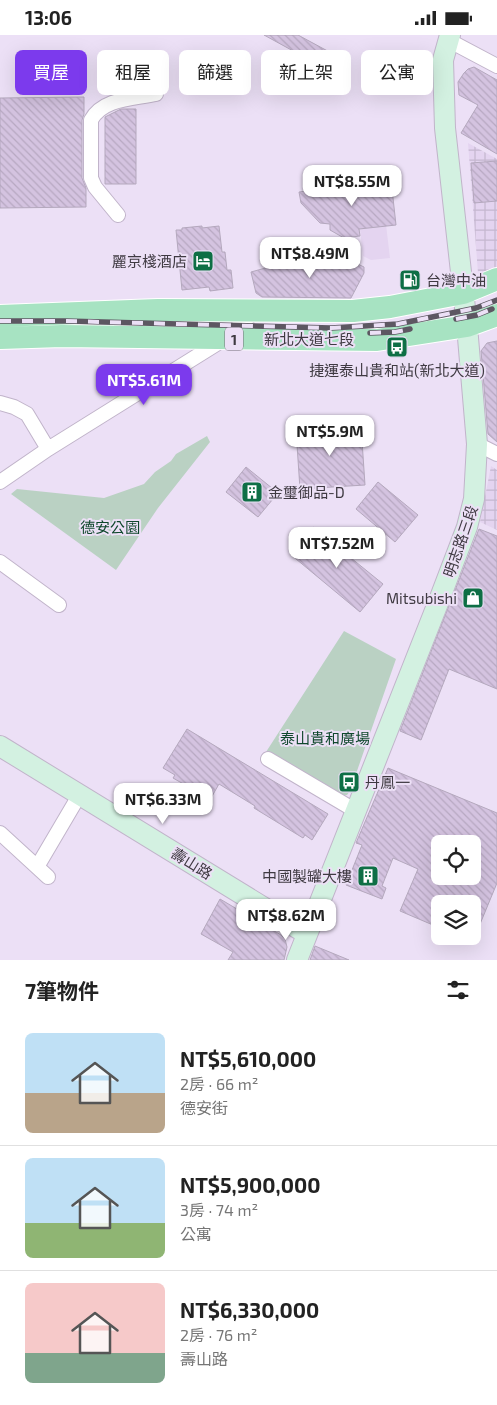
<!DOCTYPE html>
<html lang="zh-TW">
<head>
<meta charset="utf-8">
<style>
	:root { --surface:#fff; --page:#f6f6f6; --text:#222; --muted:#767676; --line:#e0e0e0; --accent:#7c3aed }
	body { margin:0; font-family:"Exo 2","Noto Sans TC",sans-serif; background:var(--page); color:var(--text); height:100vh; display:flex; flex-direction:column; font-size:19px; white-space:nowrap }
	* { box-sizing:border-box; margin:0 }
	p { font-size:16px; color:var(--muted) }
	.icon { flex:none; width:28px; height:28px; fill:none; stroke:currentColor; stroke-width:2; stroke-linecap:round; stroke-linejoin:round }
	.map { position:relative; height:925px; overflow:hidden }
	.details { display:flex; flex-direction:column; background:var(--surface); flex:1 }
	.details>* { flex:none }
	.guide { position:absolute; left:15px; top:15px; width:468px; height:45px; display:flex; gap:10px }
	.tools { position:absolute; left:431px; top:800px; display:grid; gap:10px }
	.tools a { display:grid; place-items:center; width:50px; height:50px; border-radius:8px; background:var(--surface); box-shadow:0 5px 20px #0002; font-size:25px }
	.price { position:absolute; translate:-50% -42px; padding:0 11px; border-radius:10px; background:#fff; color:#222; font-size:16px; line-height:32px; filter:drop-shadow(0 1px 2px #0008) }
	.price::after { content:''; position:absolute; left:50%; top:30px; width:15px; height:11px; margin-left:-8px; background:inherit; clip-path:polygon(0 0,100% 0,50% 100%) }
	.price.on { background:var(--accent); color:#fff }
	ul { padding:0; list-style:none }
	li { display:flex; align-items:center; gap:15px; height:125px; padding:0 25px }
	li+li { border-top:1px solid var(--line) }
	li span { display:grid; place-items:center; flex:none; width:140px; height:100px; border-radius:8px; color:#555 }
	li>.icon { margin-inline-start:auto }
	span .icon { width:60px; height:60px; fill:#fffc; stroke-width:1 }
	li b { font-size:21px }
	h2 { display:flex; justify-content:space-between; align-items:center; height:60px; padding:0 25px; font-size:21px }
	.pill { padding:0 18px; border-radius:8px; background:var(--surface); box-shadow:0 5px 20px #0002; font-size:18px; line-height:45px }
	.pill.on { background:var(--accent); color:#fff }
	.status { display:flex; justify-content:space-between; align-items:center; height:35px; padding:0 25px; background:var(--surface); direction:ltr }
	.status svg { height:14px; fill:currentColor }
	.map>svg:first-child { display:block }
	.built { fill:#e4d4f0 }
	.industrial { fill:url(#industrial-grid) }
	.green { fill:#bad1c3 }
	.building { fill:url(#building-back-hatch); stroke:#b4a8bd; fill-rule:evenodd }
	.lines { fill:none; stroke-linecap:round; stroke-linejoin:round }
	.street-casing { stroke:#c1b4ca; stroke-width:16 }
	.secondary-casing { stroke:#c1b4ca; stroke-width:22 }
	.primary-casing { stroke:#fff; stroke-width:24 }
	.street { stroke:#fff; stroke-width:14 }
	.secondary { stroke:#d3f1e1; stroke-width:20 }
	.primary { stroke:#a7e3c2; stroke-width:22 }
	.rail-casing { stroke:#5d5762; stroke-width:5.5 }
	.rail { stroke:#ece0f6; stroke-width:4; stroke-dasharray:11; stroke-linecap:butt }
	.labels { text-anchor:middle; dominant-baseline:central; stroke-width:4; stroke-linejoin:round; paint-order:stroke }
	.shield { fill:#ece0f6; stroke:#736c78; stroke-width:1 }
	.shield-label { font-size:14px; font-weight:bold; fill:#3f3a42 }
	.poi-label { font-size:15px; fill:#3f3a42; stroke:#ece0f6; text-anchor:end }
	.street-label { font-size:15px; fill:#3f3a42; stroke:#ece0f6 }
	.park-label { font-size:15px; fill:#10482d; stroke:#ece0f6 }
</style>
</head>
<body>
<div class="status"><b>13:06</b><svg viewBox="0 0 49 12"><path d="M0 12V9h3v3zM5 12V6h3v6zM10 12V3h3v9zM15 12V0h3v12zM26 1h20v11H26zM47 4h2v5h-2z"/></svg></div>
<div class="map">
<svg width="497" height="925" viewBox="0 0 497 925">
	<defs>
		<pattern id="industrial-grid" width="8" height="8" patternUnits="userSpaceOnUse" patternTransform="scale(1.25)"><rect width="8" height="8" fill="#e4d4f0"/><path d="M0 4h8M4 0v8" fill="none" stroke="#c5b7cf"/></pattern>
		<pattern id="building-back-hatch" width="6" height="6" patternUnits="userSpaceOnUse" patternTransform="scale(1.25)"><rect width="6" height="6" fill="#d4c3e0"/><path d="M-1 5l2 2M0 0l6 6M5-1l2 2" fill="none" stroke="#b7a8c1"/></pattern>
	</defs>
	<rect width="100%" height="100%" fill="#ece0f6"/>
	<path class="built" d="M381,147L390,223L371,225L363,221L355,150Z"/>
	<path class="industrial" d="M468,108L497,124V240L491,243L478,238Z
		M491,431L497,435V495L480,487Z"/>
	<path class="green" d="M207,401L210,407L158,473L116,535L11,459L17,454L104,463L144,449L155,437L171,426L176,419Z
		M344,596L396,624L350,756L347,760L340,761L266,717Z"/>
	<path class="building" d="M264,0H298L335,20L328,35Z
		M474,32L497,45V119L461,98L478,70L459,60L458,47L464,38L468,34Z
		M84,62V79L82,85V143L86,153V172L0,173V63Z
		M121,74H136V149H105V82Z
		M497,126V166L474,168L471,128Z
		M391,145L396,190L359,194L360,201L344,203L330,195V189L320,188L301,168L299,157Z
		M202,191V193L219,191L222,217H225L227,235H231L233,253L210,256L209,252L182,255L176,195H182V193Z
		M326,214L364,232V238L351,263L262,262L256,258L251,237L291,226L294,221L317,232Z
		M497,306V407L488,399L481,316L487,308Z
		M361,391L365,450L300,454L296,395Z
		M246,432L278,458L258,482L226,457Z
		M378,447L418,480L395,507L356,474Z
		M313,492L383,549L360,577L290,519Z
		M479,494L497,501V654L449,634L421,705L400,696Z
		M187,694L328,779L312,805L305,800L303,803L254,773L255,771L219,749L211,763L195,753L194,755L173,743L175,740L163,733Z
		M388,733L497,778V848L473,906L472,869H440V893L400,876L418,834L393,823L382,851L386,853L382,864L346,850L362,810L356,808ZM440,809H472V841H440Z
		M220,864L281,900L285,904L287,912L284,925H228L233,917L201,899Z
		M315,911L349,925H310Z"/>
	<g class="lines">
		<g class="street-casing">
			<path id="street" d="M448,5L497,31
				M118,180L95,152L91,143V85C103,63 133,64 156,59
				M0,368L14,372L27,379L48,414
				M477,409L497,419
				M0,447L48,414L226,303L256,275
				M0,527L59,570
				M268,724L356,776
				M0,798L48,842
				M37,832L80,759"/>
		</g>
		<g class="secondary-casing">
			<path id="secondary" d="M0,711L307,899
				M297,925L438,568L467,492L474,464L477,409L467,291L445,93L443,25L450,0"/>
		</g>
		<g class="primary-casing">
			<path id="primary" d="M0,281L158,275L353,276L390,272L463,258L497,244
				M0,303L62,301L377,305L467,291L497,280"/>
		</g>
		<use href="#street" class="street"/>
		<use href="#secondary" class="secondary"/>
		<use href="#primary" class="primary"/>
		<g class="rail-casing">
			<path id="rail" d="M456,284L477,280L492,274
				M0,286H65L331,293L398,289L476,273L497,265
				M370,298L395,297L410,294"/>
		</g>
		<use href="#rail" class="rail"/>
	</g>
	<defs>
		<g id="hotel-square" transform="scale(1.125)"><rect x="-9" y="-9" width="18" height="18" rx="4" fill="#0e6f45" stroke="#ece0f6"/><path d="M-6-4.5h1.5V1H6V5H4.5V3h-9V5H-6ZM-4 0a1.8 1.8 0 1 1 3.6 0ZM.5 0V-2.5h3Q6-2.5 6 0Z" fill="#fff"/></g>
		<g id="fuel-square" transform="scale(1.125)"><rect x="-9" y="-9" width="18" height="18" rx="4" fill="#0e6f45" stroke="#ece0f6"/><path d="M-5.5-6h7V0h2V4h1.3V-2.5L3-4.5l.8-.8L6-3V5H2.5V1h-1V6h-7ZM-4.2-4.7v3.2H.2V-4.7Z" fill="#fff"/></g>
		<g id="bus-square" transform="scale(1.125)"><rect x="-9" y="-9" width="18" height="18" rx="4" fill="#0e6f45" stroke="#ece0f6"/><path d="M-5-6H5V4H4V6H2V4H-2V6H-4V4H-5ZM-3.5-4V0h7V-4ZM-3.5 1.2v1.5H-2V1.2ZM2 1.2v1.5H3.5V1.2Z" fill="#fff"/></g>
		<g id="building-square" transform="scale(1.125)"><rect x="-9" y="-9" width="18" height="18" rx="4" fill="#0e6f45" stroke="#ece0f6"/><path d="M-4-6H4V6H1V3H-1V6H-4ZM-2.5-4.3h1.7v1.8h-1.7ZM.8-4.3h1.7v1.8H.8ZM-2.5-1h1.7V.8h-1.7ZM.8-1h1.7V.8H.8Z" fill="#fff"/></g>
		<g id="shop-square" transform="scale(1.125)"><rect x="-9" y="-9" width="18" height="18" rx="4" fill="#0e6f45" stroke="#ece0f6"/><path d="M-5-2.5h2.3a2.7 3.5 0 0 1 5.4 0H5L5.5 6h-11ZM-1.5-2.5h3a1.5 2.3 0 0 0-3 0Z" fill="#fff"/></g>
	</defs>
	<g fill-rule="evenodd">
		<use href="#hotel-square" x="203" y="226"/>
		<use href="#fuel-square" x="410" y="245"/>
		<use href="#bus-square" x="397" y="312"/>
		<use href="#building-square" x="252" y="457"/>
		<use href="#shop-square" x="473" y="563"/>
		<use href="#bus-square" x="349" y="747"/>
		<use href="#building-square" x="368" y="841"/>
	</g>
	<g class="labels">
		<rect class="shield" x="225" y="292.5" width="18" height="23" rx="4"/>
		<g class="shield-label">
			<text x="234" y="304">1</text>
		</g>
		<g class="poi-label">
			<text x="187" y="226">麗京棧酒店</text>
			<text x="426" y="245" text-anchor="start">台灣中油</text>
			<text x="397" y="335" text-anchor="middle">捷運泰山貴和站(新北大道)</text>
			<text x="268" y="457" text-anchor="start">金璽御品-D</text>
			<text x="457" y="563">Mitsubishi</text>
			<text x="365" y="747" text-anchor="start">丹鳳一</text>
			<text x="352" y="841">中國製罐大樓</text>
		</g>
		<g class="street-label">
			<text x="309" y="304">新北大道七段</text>
			<text transform="translate(460 506) rotate(-71)">明志路三段</text>
			<text transform="translate(192 828) rotate(32)">壽山路</text>
		</g>
		<g class="park-label">
			<text x="110" y="492">德安公園</text>
			<text x="325" y="703">泰山貴和廣場</text>
		</g>
	</g>
</svg>
<div class="tools">
<a><svg class="icon" aria-label="locate" viewBox="0 0 24 24"><circle cx="12" cy="12" r="6"/><path d="M12 2v4M12 18v4M2 12h4M18 12h4"/></svg></a>
<a><svg class="icon" aria-label="layers" viewBox="0 0 24 24"><path d="M12 4l9 5-9 5-9-5zM3 14l9 5 9-5"/></svg></a>
</div>
<b class="price" style="left:352px;top:172px">NT$8.55M</b>
<b class="price" style="left:310px;top:244px">NT$8.49M</b>
<b class="price on" style="left:144px;top:371px">NT$5.61M</b>
<b class="price" style="left:330px;top:422px">NT$5.9M</b>
<b class="price" style="left:337px;top:534px">NT$7.52M</b>
<b class="price" style="left:163px;top:790px">NT$6.33M</b>
<b class="price" style="left:286px;top:906px">NT$8.62M</b>
<div class="guide">
<a class="pill on">買屋</a>
<a class="pill">租屋</a>
<a class="pill">篩選</a>
<a class="pill">新上架</a>
<a class="pill">公寓</a>
</div>
</div>
<section class="details">
<h2>7筆物件<svg class="icon" aria-label="filters" viewBox="0 0 24 24"><path d="M4 7h16M4 17h16"/><circle cx="9" cy="7" r="2"/><circle cx="15" cy="17" r="2"/></svg></h2>
<ul>
<li><span style="background:linear-gradient(#bfe0f5 60%,#b9a48a 0)"><svg class="icon" aria-label="home" viewBox="0 0 24 24"><path d="M3 11l9-7 9 7M6 9v11h12V9"/></svg></span><div><b>NT$5,610,000</b><p>2房 · 66 m²</p><p>德安街</p></div></li>
<li><span style="background:linear-gradient(#bfe0f5 65%,#8fb573 0)"><svg class="icon" aria-label="home" viewBox="0 0 24 24"><path d="M3 11l9-7 9 7M6 9v11h12V9"/></svg></span><div><b>NT$5,900,000</b><p>3房 · 74 m²</p><p>公寓</p></div></li>
<li><span style="background:linear-gradient(#f6c9c9 70%,#7fa58c 0)"><svg class="icon" aria-label="home" viewBox="0 0 24 24"><path d="M3 11l9-7 9 7M6 9v11h12V9"/></svg></span><div><b>NT$6,330,000</b><p>2房 · 76 m²</p><p>壽山路</p></div></li>
</ul>
</section>
</body>
</html>
